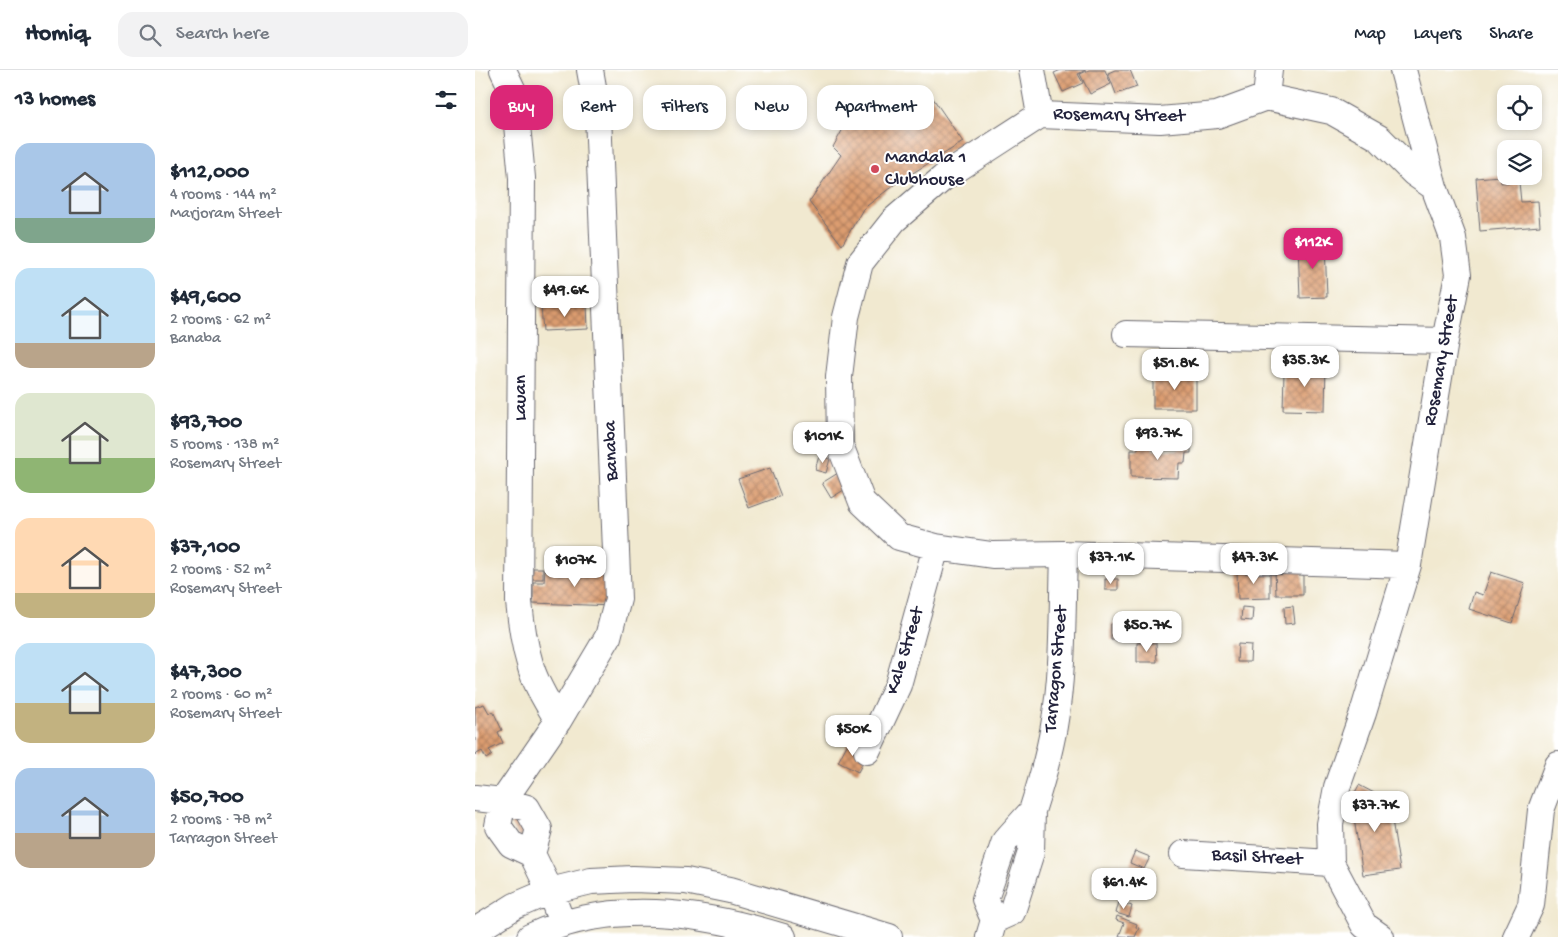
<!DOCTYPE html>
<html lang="en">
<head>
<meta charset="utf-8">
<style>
	:root { --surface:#fff; --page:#f2f2f3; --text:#1f2937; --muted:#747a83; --line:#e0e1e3; --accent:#db2777 }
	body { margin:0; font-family:"Gochi Hand",sans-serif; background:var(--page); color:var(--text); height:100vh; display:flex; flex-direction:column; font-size:19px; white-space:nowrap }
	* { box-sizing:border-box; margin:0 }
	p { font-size:16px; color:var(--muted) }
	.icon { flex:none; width:28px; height:28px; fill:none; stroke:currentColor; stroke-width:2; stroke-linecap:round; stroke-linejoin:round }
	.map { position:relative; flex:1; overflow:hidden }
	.side { display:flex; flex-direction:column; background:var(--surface); width:475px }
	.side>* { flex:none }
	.top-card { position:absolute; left:15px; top:15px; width:475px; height:45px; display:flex; gap:10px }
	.buttons { position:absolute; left:1022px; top:15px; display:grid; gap:10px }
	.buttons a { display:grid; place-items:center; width:45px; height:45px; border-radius:10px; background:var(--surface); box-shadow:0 2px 8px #0003; font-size:25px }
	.price { position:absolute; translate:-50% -42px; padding:0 11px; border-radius:10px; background:#fff; color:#222; font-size:16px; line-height:32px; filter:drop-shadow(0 1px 2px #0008) }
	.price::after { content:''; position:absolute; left:50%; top:30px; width:15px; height:11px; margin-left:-8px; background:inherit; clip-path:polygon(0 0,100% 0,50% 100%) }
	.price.selected { background:var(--accent); color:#fff }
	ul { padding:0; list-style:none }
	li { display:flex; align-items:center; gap:15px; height:125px; padding:0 15px }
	li span { display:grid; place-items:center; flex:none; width:140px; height:100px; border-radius:15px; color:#555 }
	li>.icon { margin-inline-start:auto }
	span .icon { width:60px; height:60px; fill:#fffc; stroke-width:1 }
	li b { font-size:21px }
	h2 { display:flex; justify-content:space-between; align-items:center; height:60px; padding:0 15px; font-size:21px }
	.tag { padding:0 18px; border-radius:15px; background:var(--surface); box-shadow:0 2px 8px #0003; font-size:18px; line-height:45px }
	.tag.selected { background:var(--accent); color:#fff }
	header { display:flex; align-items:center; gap:30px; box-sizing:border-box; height:70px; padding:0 25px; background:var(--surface); border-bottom:1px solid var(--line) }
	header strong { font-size:24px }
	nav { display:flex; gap:28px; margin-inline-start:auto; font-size:18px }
	.search { width:350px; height:45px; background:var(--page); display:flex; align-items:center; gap:12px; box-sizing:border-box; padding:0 18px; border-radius:15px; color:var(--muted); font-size:19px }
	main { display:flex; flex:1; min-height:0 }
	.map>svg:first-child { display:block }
	.building { fill:url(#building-cross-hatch) }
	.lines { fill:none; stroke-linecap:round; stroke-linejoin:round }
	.minor-casing { stroke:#6a686f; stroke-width:28 }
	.minor { stroke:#fff; stroke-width:26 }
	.poi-dot { fill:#d1495b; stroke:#fff; stroke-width:2 }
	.labels { text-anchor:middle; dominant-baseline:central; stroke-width:4; stroke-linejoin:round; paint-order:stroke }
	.street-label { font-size:19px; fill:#22223b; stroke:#fff }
	.poi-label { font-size:19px; fill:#22223b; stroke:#fff; text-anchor:start }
</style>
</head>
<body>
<header>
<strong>Homiq</strong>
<div class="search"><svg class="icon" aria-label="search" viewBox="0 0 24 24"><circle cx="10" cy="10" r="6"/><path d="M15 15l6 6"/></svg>Search here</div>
<nav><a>Map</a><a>Layers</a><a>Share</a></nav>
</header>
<main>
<section class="side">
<h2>13 homes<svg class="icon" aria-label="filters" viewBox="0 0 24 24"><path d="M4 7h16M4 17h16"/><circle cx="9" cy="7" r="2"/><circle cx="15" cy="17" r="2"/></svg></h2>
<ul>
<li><span style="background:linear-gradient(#a9c7e8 75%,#7fa58c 0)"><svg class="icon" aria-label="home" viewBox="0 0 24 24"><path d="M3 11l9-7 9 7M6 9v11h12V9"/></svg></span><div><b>$112,000</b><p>4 rooms · 144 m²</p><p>Marjoram Street</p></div></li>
<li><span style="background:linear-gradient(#bfe0f5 75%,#b9a48a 0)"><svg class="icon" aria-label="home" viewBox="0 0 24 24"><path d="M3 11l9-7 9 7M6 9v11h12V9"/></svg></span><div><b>$49,600</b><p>2 rooms · 62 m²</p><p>Banaba</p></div></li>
<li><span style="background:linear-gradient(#dfe7d0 65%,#8fb573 0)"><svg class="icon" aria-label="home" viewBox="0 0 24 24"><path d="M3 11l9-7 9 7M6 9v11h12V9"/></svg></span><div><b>$93,700</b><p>5 rooms · 138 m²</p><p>Rosemary Street</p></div></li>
<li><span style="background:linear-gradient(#ffd9b3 75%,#c2b280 0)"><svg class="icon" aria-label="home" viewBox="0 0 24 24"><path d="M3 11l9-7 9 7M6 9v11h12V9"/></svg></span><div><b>$37,100</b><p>2 rooms · 52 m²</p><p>Rosemary Street</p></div></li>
<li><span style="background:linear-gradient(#bfe0f5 60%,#c2b280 0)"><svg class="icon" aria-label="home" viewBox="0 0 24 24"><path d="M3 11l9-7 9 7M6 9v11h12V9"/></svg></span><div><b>$47,300</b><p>2 rooms · 60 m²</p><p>Rosemary Street</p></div></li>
<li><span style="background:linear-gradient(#a9c7e8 65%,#b9a48a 0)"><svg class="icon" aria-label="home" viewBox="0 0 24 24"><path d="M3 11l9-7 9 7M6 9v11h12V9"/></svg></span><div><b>$50,700</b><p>2 rooms · 78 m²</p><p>Tarragon Street</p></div></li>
</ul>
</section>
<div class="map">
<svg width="1083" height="867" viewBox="0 0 1083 867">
	<defs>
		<pattern id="building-cross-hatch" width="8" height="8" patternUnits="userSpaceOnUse" patternTransform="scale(1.25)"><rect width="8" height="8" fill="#db9c70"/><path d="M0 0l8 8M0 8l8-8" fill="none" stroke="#b17f5d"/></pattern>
	</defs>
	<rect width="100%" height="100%" fill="#fff"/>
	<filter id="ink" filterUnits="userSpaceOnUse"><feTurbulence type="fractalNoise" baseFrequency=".02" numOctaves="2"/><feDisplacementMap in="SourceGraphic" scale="10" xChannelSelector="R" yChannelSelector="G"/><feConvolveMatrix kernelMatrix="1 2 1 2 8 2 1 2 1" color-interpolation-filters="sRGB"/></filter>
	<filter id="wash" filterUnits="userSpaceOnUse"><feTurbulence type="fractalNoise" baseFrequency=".0096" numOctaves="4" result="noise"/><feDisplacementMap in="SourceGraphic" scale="20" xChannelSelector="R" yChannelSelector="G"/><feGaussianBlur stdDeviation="1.12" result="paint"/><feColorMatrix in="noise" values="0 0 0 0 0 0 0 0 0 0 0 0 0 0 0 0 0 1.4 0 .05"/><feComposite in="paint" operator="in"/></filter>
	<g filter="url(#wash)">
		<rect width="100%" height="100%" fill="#f1e9d0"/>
		<g id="blocks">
			<path class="building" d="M586,0H611L603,4L608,13L588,22L579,3Z
				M614,0H630L636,14L615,24L605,4Z
				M640,0H655L662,17L641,24L633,3Z
				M453,21L488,72L420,114L388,139L367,175L334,132L366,85L358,77L374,48Z
				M1025,106L1026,113L1044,112L1046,132L1063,131L1065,156L1005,161L1001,108Z
				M850,173L852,227L825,228L823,174Z
				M112,234L113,259L68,261L66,237Z
				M820,294H851L850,341L808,340L809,302L819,303Z
				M678,302H721V339H678Z
				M709,372H716V383H711L710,393H704L703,408L656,407V380H663V373H678V380H703V378H709Z
				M344,386L355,389L351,403L340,400Z
				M295,398L306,426L274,438L263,409Z
				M363,403L372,418L356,428L347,413Z
				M58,498H68V509H57Z
				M70,499L139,502L138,536L58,533V512H69Z
				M828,499V525H801L800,500Z
				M795,501V528L763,529L762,502Z
				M1016,502L1050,513L1037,553L994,539L999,522L1008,525Z
				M630,509H643V520H630Z
				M818,536L820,553L810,554L809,537Z
				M767,537L778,538L777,551L766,550Z
				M636,554H666V571L636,570Z
				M669,556H678V569H669Z
				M662,573H681L682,592H662Z
				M763,574L776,575L775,592H762Z
				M9,634L14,643L18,641L27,660L23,662L28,673L14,680L17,685L11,689L7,681L0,685V637Z
				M373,673L393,683L383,702L363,692Z
				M884,715L914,731L925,800L888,805L876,730Z
				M46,745L56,761L44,768L34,752Z
				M660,781L675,787L669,799L655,793Z
				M644,832L657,836L654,847L641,843Z
				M642,846L662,854L661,857L664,858L660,867L644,866L649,853L641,850Z"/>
		</g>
	</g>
	<g filter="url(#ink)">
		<use href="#blocks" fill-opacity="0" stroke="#6a686f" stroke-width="1"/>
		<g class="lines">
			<g class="minor-casing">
				<path id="minor" d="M28,0L39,23L47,108L44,532C46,553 49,574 55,594C60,614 73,633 83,651
					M557,0L565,45
					M928,0L959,117
					M791,27L794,0
					M651,264L970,271
					M392,681L423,615L461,477
					M0,728L28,731L52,738L64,759L57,784
					M557,741C566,713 574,685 579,656C589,600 587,541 589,484
					M708,784L856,793
					M87,853L75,821L57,784L36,774L23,756L28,731L83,651L133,567L143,529L123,45L115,0
					M0,861L40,836L75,821L116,811L158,809L211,811L255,820L414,867
					M55,867C134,828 227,842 308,867
					M514,867L519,850L510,829L530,771L557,741L556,782L537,842L519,850
					M906,867L889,855L856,793L855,754L862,717L888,643L933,495L970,271L983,205L978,168L959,117L939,103L904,68L856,41L791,27L742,45L685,50L565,45L468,108L419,150L385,193L371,247L364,307L365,375L387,432L424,467L461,477L517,485L589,484L933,495
					M1041,867L1056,835L1066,740L1083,695"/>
			</g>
			<use href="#minor" class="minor"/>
		</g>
	</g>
	<circle class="poi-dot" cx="400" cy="99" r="5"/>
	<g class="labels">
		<g class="street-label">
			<text transform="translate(644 46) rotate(1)">Rosemary Street</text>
			<text transform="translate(967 291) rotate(-80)">Rosemary Street</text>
			<text transform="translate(46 328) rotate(-90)">Lauan</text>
			<text transform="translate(137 381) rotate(-92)">Banaba</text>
			<text transform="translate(431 581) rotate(-73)">Kale Street</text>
			<text transform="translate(582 599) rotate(-85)">Tarragon Street</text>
			<text transform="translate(782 788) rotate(3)">Basil Street</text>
		</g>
		<g class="poi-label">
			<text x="410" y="88">Mandala 1<tspan x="410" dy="22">Clubhouse</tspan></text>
		</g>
	</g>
</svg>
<div class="buttons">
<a><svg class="icon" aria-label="locate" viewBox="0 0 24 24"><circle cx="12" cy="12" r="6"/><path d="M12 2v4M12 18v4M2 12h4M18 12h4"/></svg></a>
<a><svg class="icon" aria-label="layers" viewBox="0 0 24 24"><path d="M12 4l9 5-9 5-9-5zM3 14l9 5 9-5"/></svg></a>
</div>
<b class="price selected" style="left:838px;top:200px">$112K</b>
<b class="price" style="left:90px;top:248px">$49.6K</b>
<b class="price" style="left:830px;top:318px">$35.3K</b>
<b class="price" style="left:700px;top:321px">$51.8K</b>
<b class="price" style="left:683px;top:391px">$93.7K</b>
<b class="price" style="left:348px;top:394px">$101K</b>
<b class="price" style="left:636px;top:515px">$37.1K</b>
<b class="price" style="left:779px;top:515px">$47.3K</b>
<b class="price" style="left:100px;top:518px">$107K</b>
<b class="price" style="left:672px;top:583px">$50.7K</b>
<b class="price" style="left:378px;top:687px">$50K</b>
<b class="price" style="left:900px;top:763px">$37.7K</b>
<b class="price" style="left:649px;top:840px">$61.4K</b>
<div class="top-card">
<a class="tag selected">Buy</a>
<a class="tag">Rent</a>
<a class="tag">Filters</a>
<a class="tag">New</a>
<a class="tag">Apartment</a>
</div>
</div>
</main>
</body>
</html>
